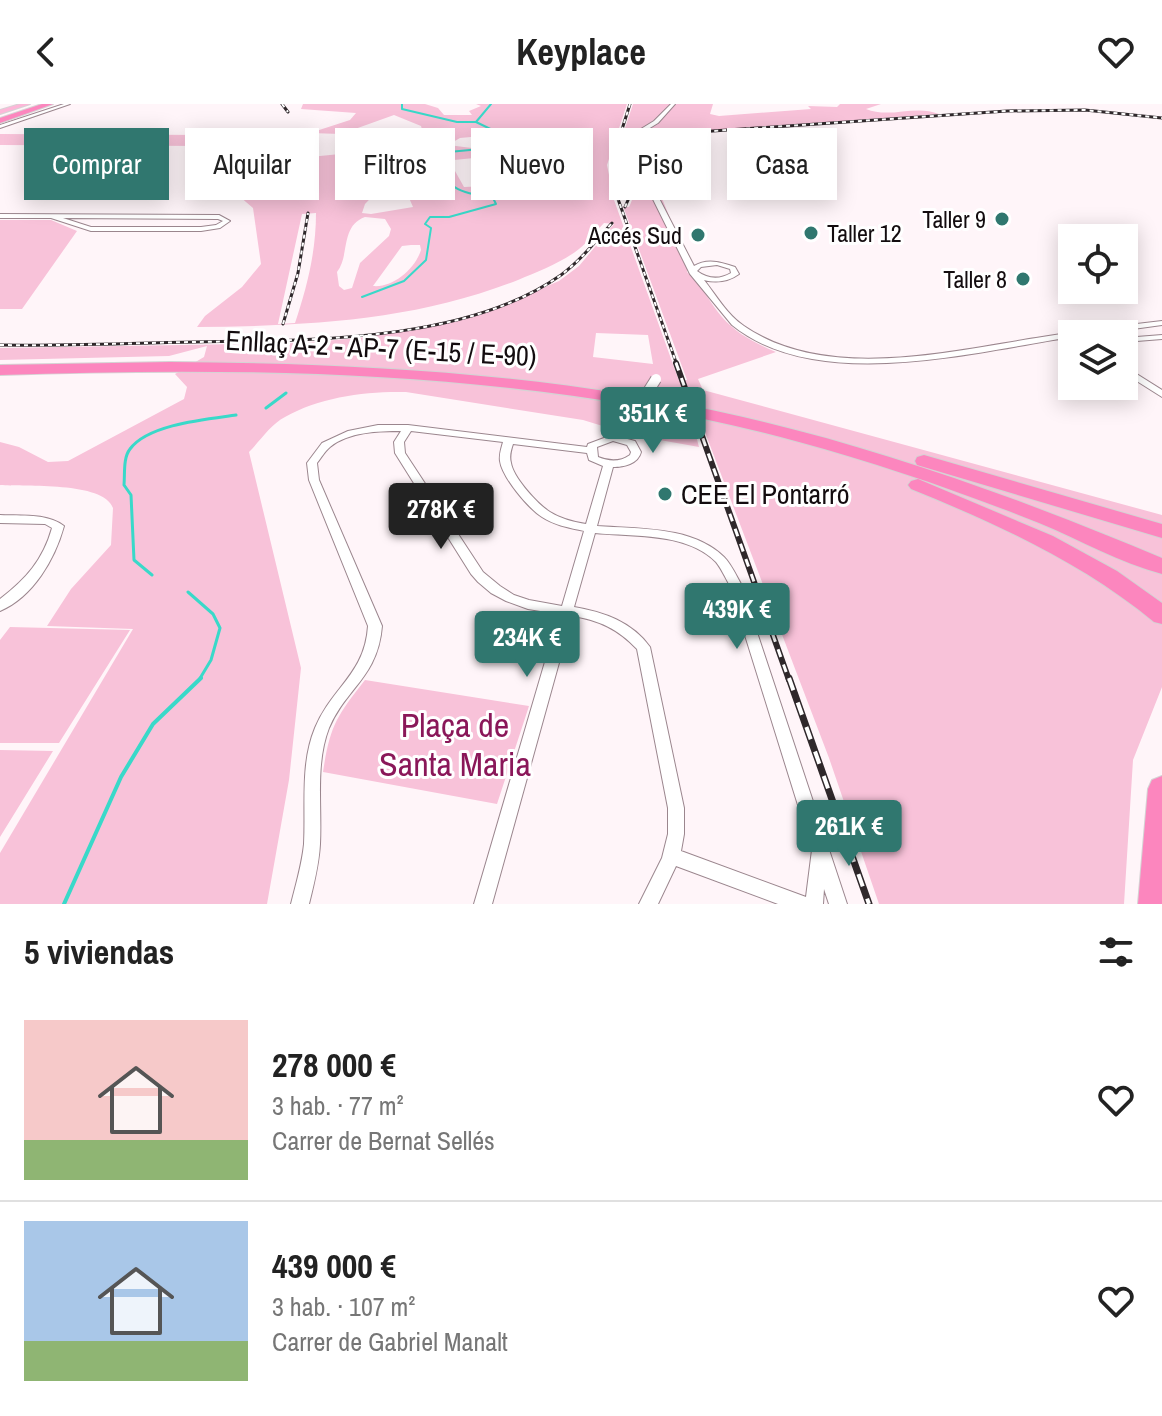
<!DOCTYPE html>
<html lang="es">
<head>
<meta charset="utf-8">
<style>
	:root { --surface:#fff; --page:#f2f2f2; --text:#222; --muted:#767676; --line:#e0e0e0; --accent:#30776f }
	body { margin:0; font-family:"Archivo Narrow",sans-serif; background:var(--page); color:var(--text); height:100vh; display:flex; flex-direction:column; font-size:30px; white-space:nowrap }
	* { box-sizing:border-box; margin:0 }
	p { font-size:26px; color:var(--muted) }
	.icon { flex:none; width:44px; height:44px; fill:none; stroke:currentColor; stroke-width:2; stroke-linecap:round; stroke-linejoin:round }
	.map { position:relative; height:800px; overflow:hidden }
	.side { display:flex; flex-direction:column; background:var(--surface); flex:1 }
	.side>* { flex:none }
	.top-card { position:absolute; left:24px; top:24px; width:1114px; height:72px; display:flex; gap:16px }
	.buttons { position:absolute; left:1058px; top:120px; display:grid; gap:16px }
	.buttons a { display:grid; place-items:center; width:80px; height:80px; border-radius:0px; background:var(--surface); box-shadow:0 4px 20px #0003; font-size:40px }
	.price { position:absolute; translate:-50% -68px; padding:0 18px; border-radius:8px; background:var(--accent); color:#fff; font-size:26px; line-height:52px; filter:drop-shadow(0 2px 4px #0008) }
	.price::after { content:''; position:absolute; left:50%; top:48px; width:24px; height:18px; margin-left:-12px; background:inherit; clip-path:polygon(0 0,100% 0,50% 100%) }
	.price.current { background:#222; color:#fff }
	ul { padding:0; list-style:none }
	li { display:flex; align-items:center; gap:24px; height:200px; padding:0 24px }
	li+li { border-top:2px solid var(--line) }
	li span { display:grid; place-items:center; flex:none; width:224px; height:160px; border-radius:0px; color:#555 }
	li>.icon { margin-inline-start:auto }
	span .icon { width:96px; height:96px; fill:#fffc; stroke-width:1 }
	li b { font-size:34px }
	h2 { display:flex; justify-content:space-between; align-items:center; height:96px; padding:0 24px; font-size:34px }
	.pill { padding:0 28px; border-radius:0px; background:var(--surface); box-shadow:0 4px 20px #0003; font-size:28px; line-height:72px }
	.pill.current { background:var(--accent); color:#fff }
	header { display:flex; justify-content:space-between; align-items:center; height:104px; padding:0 24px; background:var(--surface); font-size:36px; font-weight:700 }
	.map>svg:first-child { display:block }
	.green { fill:#f8c2d9; fill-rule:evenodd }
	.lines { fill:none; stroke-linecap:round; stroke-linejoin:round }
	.stream-far2 { stroke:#39d9c9; stroke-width:2 }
	.stream-far1 { stroke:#39d9c9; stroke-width:3 }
	.stream { stroke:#39d9c9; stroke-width:4 }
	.street-casing { stroke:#9b868e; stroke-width:2 }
	.primary-casing { stroke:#d5d3d4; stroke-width:2 }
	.highway-casing { stroke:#d5d3d4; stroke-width:2 }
	.street { fill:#fff; fill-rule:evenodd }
	.primary { fill:#fdb6d8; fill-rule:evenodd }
	.highway { fill:#fc86be; fill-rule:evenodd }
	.rail-far2-casing { stroke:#2f282b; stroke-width:3 }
	.rail-far1-casing { stroke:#2f282b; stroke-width:6 }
	.rail-casing { stroke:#2f282b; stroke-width:7 }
	.rail-far2 { stroke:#fff; stroke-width:2; stroke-dasharray:4; stroke-linecap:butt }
	.rail-far1 { stroke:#fff; stroke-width:3; stroke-dasharray:8; stroke-linecap:butt }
	.rail { stroke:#fff; stroke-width:4; stroke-dasharray:13; stroke-linecap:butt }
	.street-bridge-far1-casing { stroke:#9b868e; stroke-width:6; stroke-linecap:butt }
	.street-bridge-casing { stroke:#9b868e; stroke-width:12; stroke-linecap:butt }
	.street-bridge-far1 { stroke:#fff; stroke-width:5 }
	.street-bridge { stroke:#fff; stroke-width:10 }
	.poi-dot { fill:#30776f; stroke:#fff; stroke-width:3 }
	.labels { text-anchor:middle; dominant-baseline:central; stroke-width:6; stroke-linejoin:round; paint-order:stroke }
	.far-poi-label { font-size:24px; fill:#130c0f; stroke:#fff; text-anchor:end }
	.street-label { font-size:28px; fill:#130c0f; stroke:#fff }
	.poi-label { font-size:28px; fill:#130c0f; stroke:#fff; text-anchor:start }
	.near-park-label { font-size:34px; fill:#8a1759; stroke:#fff }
</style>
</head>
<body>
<header><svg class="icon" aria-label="back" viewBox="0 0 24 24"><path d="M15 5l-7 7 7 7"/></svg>Keyplace<svg class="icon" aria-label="heart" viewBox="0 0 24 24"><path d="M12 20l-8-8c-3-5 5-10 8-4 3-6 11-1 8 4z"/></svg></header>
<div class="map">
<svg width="1162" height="800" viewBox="0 0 1162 800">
	<rect width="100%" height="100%" fill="#fff5f9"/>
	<path class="green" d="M303,0H425L438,4L444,11H472L469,7L481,2L476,0H627L607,61L614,96L679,277L687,276L623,102L629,103C643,76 623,68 632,51C642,41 658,34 672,35L668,37L666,54H659L649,62L676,129L690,153L687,168C702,181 709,198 722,213C737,230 755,239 776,248L698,275L703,286L1162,411V583L1133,656L1124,800H879L829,654L703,323L694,324L699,343L632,331L583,316L406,288C366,287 320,293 285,313C271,320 260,337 249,348L301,564L289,676L267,800H0V749L133,525L47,522L71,485L111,441L113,404C103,377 25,383 0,381V338L19,343L48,358L68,357L184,295L187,283L175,270L204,253L207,242L169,252L0,256V244L299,239L359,234L435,222L480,211L559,177L579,162L614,120L604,119C596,127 588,138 579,145C561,159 539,167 518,176C415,217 307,222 197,223L205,212L242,183L261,160L253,104L239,92L254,78L260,58L380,46H412L440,34L424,32L421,22L394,11L341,30L310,29L350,16L356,9L301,5ZM493,31L496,33L492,37L518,40L480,45L448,41L460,34ZM538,47L572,54L581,73L521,82L517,74L502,69L504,62ZM484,53L479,66L489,82L464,83L455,67L454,56ZM392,72L412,79L406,87L413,103L371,110L362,109L365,100ZM316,109C316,148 307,183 295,219L278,220L302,110ZM365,113L385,115L391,125L389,132L360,159L352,184L344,186L339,182L337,168C350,152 340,122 365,113ZM411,141H420L421,146C415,165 393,184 373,182L402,142ZM596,229L648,231L653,260L593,253Z
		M633,0H713L710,10L719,12L811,5L808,2L837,3L840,0H881L866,5C890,15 915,0 939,10L669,30C651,36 620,42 616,63C615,70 617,75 615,81L613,60Z
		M0,30L203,31L207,42L0,41Z
		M0,116H51L77,127L22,205H0Z
		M10,523L130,526L59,639H0V536Z
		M365,576L529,602L497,700L323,668C330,622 336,613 365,576Z
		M0,646L53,647L0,733Z"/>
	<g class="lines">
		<path class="stream-far2" d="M402,0V5L457,18H476
			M362,193L404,177L426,156L431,124L425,120L430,113H449L496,100L493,94C460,88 447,87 435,53L438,49L524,41L476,18L491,0"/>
		<path class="stream-far1" d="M266,304L286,289
			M152,471L134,456L131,391L124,381C125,369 123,354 130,345C148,320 208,315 236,311
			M188,488L213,510L220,524L211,556L199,576"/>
		<path class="stream" d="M64,800L121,673L153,620L201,574"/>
		<g class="street-casing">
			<path id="street" d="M64,0H70L0,24V21Z
				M671,0H675L658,19L640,30L639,38L635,39L636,28L654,17Z
				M644,45L648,46L646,69L694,162C707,154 721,158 735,163L739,170C728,178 716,179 704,176C716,191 727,211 744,222C825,278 946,248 1036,234C1078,227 1119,222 1162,217V221L1097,230H1072V233C973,248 817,290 732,221L690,170L640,69ZM717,161L730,165L731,169C719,176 708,175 697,167L701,163Z
				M0,110L219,111L230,117L220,124L201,127H91L51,114H0ZM63,114L218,115L223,117L216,121L201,123H91Z
				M1162,231V235L1124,238V234Z
				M1124,262L1162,286V293L1124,269Z
				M378,321H408L587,343L588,340L612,331L635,337L641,348C638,360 624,363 613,363L597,422C638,425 693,422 724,453C731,460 736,471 741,480L847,800H829L824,785L823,800H778L676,762L658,800H639L662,754L668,730V704L637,545C618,525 599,516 572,512L492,800H474L559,510L528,505L506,497L491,489L478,478L471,470L395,349L394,338L401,327C378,327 348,328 330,343C325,347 321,354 317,359L319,376L382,522C378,573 346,584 329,624C315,660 322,702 320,740C319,760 314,780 309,800H291C296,780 302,760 304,740C306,701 300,660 315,624C332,583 365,570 368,522L309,376L307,359L322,339L348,327ZM411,327L503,338C501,345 499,351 500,357C502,373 528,404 542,413C554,421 570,424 584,427L562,502L529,496L514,491L500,482L483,468L405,349L404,338ZM613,337L627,341L631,348L630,351C620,358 610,358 598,353L597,343ZM513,340L587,349L589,356L603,362L586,420C574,418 561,415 550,408C537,400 513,373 511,359C509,352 511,346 513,340ZM595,429C634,433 686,428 716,458C721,464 725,473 729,480L812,746L806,793L681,747L684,730V704L650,543C632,518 604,508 574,503Z
				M0,411C21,412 47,409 64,422C55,455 33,493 0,507V495C26,475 43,456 52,424L45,420L0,419Z"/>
		</g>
		<g class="primary-casing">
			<path id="primary" d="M20,0H30L0,10V6Z"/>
		</g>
		<g class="highway-casing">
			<path id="highway" d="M42,0H53L0,19V14Z
				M170,258C362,259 555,270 743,313C887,346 1026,397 1162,454V470C1120,459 1080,436 1039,419C961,388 880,360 799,338C539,267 267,262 0,271V261Z
				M924,351L1162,420V434L917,361L915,357L917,353Z
				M918,375L1053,432L1117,467L1162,499V520L1154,518C1081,458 997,420 911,385L908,381L911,377Z
				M1162,672V800H1138L1148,685L1152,676Z"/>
		</g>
		<use href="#street" class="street"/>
		<use href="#primary" class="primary"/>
		<use href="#highway" class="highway"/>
		<g class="rail-far2-casing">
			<path id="rail-far2" d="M282,0L288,8
				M630,0L612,57L613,81L677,261
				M689,33L673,41L669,50L696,76
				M625,103L632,87L626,62C632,34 675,32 698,28L1007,7L1085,6L1162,14
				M283,220L298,169L308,109
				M0,241C65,242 130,239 195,238C307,236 465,239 561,171C581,156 596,137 612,119"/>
		</g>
		<g class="rail-far1-casing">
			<path id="rail-far1" d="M676,259L789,576"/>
		</g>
		<g class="rail-casing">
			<path id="rail" d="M789,574L869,800"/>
		</g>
		<use href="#rail-far2" class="rail-far2"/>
		<use href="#rail-far1" class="rail-far1"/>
		<use href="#rail" class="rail"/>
		<g class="street-bridge-far1-casing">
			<path id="street-bridge-far1" d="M637,38L646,46"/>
		</g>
		<g class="street-bridge-casing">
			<path id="street-bridge" d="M624,326L656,275"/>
		</g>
		<use href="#street-bridge-far1" class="street-bridge-far1"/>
		<use href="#street-bridge" class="street-bridge"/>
	</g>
	<g class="poi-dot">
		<circle cx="1002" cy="115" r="8"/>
		<circle cx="811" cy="129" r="8"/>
		<circle cx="698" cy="131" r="8"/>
		<circle cx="1023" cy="175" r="8"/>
		<circle cx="665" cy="390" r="8"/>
	</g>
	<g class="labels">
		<g class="far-poi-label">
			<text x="986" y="115">Taller 9</text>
			<text x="827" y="129" text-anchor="start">Taller 12</text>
			<text x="682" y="131">Accés Sud</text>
			<text x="1007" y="175">Taller 8</text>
		</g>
		<g class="street-label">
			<text transform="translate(381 244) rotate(3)">Enllaç A-2 - AP-7 (E-15 / E-90)</text>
		</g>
		<g class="poi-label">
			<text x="681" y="390">CEE El Pontarró</text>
		</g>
		<g class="near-park-label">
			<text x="455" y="621">Plaça de<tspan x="455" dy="39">Santa Maria</tspan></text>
		</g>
	</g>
</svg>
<div class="buttons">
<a><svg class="icon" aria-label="locate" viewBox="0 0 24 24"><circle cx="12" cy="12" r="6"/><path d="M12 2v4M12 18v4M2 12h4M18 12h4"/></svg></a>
<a><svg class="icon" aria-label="layers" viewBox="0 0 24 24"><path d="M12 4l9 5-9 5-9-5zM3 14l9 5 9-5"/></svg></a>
</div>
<b class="price" style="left:653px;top:351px">351K €</b>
<b class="price current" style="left:441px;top:447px">278K €</b>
<b class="price" style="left:737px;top:547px">439K €</b>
<b class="price" style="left:527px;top:575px">234K €</b>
<b class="price" style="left:849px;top:764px">261K €</b>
<div class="top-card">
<a class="pill current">Comprar</a>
<a class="pill">Alquilar</a>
<a class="pill">Filtros</a>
<a class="pill">Nuevo</a>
<a class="pill">Piso</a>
<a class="pill">Casa</a>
</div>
</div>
<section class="side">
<h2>5 viviendas<svg class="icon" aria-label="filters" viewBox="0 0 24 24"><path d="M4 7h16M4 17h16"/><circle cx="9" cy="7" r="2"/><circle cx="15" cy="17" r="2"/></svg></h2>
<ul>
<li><span style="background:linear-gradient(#f6c9c9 75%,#8fb573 0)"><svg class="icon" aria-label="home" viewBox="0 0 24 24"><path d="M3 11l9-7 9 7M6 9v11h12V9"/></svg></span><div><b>278 000 €</b><p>3 hab. · 77 m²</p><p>Carrer de Bernat Sellés</p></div><svg class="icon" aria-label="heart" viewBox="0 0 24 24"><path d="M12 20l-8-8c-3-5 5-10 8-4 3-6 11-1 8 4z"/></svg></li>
<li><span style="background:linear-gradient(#a9c7e8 75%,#8fb573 0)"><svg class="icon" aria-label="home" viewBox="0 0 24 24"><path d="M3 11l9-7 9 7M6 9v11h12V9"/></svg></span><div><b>439 000 €</b><p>3 hab. · 107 m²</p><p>Carrer de Gabriel Manalt</p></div><svg class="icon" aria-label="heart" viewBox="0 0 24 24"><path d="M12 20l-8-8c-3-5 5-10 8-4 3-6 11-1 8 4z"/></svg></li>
</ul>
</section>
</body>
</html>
